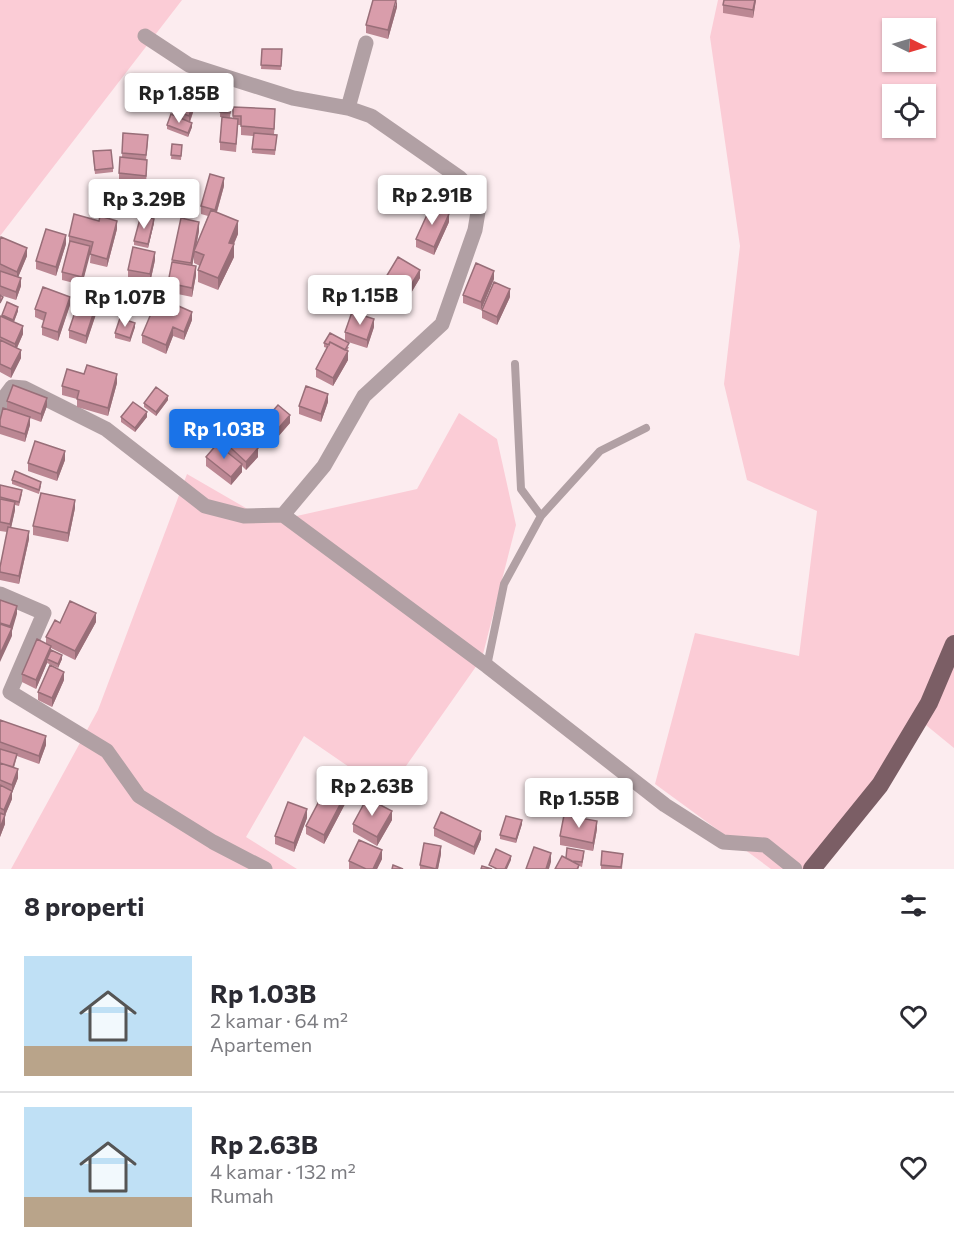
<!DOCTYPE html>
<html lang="id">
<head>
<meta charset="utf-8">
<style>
	:root { --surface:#fff; --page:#f2f2f3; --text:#2b2b33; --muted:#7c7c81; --line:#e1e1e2; --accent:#1a73e8 }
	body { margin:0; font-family:Commissioner,sans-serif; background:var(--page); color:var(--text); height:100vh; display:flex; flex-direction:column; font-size:22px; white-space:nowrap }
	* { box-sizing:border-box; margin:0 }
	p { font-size:20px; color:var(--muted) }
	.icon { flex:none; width:33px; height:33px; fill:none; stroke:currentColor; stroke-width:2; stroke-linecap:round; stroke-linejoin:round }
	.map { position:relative; height:869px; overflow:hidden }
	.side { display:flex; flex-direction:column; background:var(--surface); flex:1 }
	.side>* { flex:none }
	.needle { width:39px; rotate:95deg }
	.fabs { position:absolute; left:882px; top:18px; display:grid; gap:12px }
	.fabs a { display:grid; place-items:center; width:54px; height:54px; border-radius:0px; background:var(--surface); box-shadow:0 2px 4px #0004; font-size:30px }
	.price { position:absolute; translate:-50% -51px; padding:0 14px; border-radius:6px; background:#fff; color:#222; font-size:20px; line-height:39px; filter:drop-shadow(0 2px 3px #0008) }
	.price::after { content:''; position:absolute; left:50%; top:36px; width:18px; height:14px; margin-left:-9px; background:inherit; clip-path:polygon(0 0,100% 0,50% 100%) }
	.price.on { background:var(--accent); color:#fff }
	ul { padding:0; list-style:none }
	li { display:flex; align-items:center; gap:18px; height:150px; padding:0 24px }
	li+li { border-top:2px solid var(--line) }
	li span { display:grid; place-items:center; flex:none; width:168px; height:120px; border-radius:0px; color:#555 }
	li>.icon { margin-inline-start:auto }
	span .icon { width:72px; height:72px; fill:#fffc; stroke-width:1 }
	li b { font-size:26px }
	h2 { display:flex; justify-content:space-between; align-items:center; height:72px; padding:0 24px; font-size:26px }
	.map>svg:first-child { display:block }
	.green { fill:#fbccd6; fill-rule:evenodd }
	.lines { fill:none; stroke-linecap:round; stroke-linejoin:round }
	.lane { stroke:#b1a0a4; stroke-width:8 }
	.street { stroke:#b1a0a4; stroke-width:15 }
	.primary { stroke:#7b5e65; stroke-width:18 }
	.wall { fill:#bb8793 }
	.shaded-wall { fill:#986e78 }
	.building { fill:#d99dab; stroke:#986e78; stroke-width:1.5 }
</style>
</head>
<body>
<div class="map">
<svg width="954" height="869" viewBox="0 0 954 869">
	<rect width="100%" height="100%" fill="#fcecef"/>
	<path class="green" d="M0,0H182L0,236Z
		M718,0H954V748L921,721L815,869H771L655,784L695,633L799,656L817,511L747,480L724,384L740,246L710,37ZM892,28H926V62H892ZM892,94H926V128H892Z
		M459,413L497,439L516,525L482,658L387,793L304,736L246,837L297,869H11L98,710L187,474L270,522L417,489Z"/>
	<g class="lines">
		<path class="lane" d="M515,364L521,489L541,516
			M487,666L504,584L541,516L600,451L646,428"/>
		<path class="street" d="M145,36L189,65L293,98L348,108L371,116L460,178L473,191L478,212L475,230L442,324L364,396L324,466L283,515
			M348,108L366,43
			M0,411L6,395L12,387L24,388L106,429L205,506L244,516L283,515L487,666L665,805L723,842L765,845L795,869
			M0,594L44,613L10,692L107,751L139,796L213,842L265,869"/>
		<path class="primary" d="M812,869L880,785L929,703L954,644"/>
	</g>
	<path class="wall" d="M756,0L753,18L723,13V5Z
		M397,7L388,39L366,33V25Z
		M262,49H282L281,70L261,69Z
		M221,90L232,91L230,118L220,117Z
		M199,94L190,122L192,127L188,137L167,129V125L172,115V109Z
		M233,107L275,118L274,135H277L275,155L252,153L253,136L241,135V125H238L236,152L220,150V142L233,118Z
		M123,133L148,143L146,160L147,168L146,184L119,182V173L122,157Z
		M172,144L182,145L181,160L171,159Z
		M93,156L113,168V172L95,174Z
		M224,186L217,212L238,234L234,244V257L218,290L198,282V270L200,266L194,263V254L192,266L196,275L192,297L168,292V283L181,218L199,231L196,247L208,216L201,214V206Z
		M192,187L190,213L177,212V207Z
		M157,199L154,216L130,211V203Z
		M449,222L434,255L416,247V239Z
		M154,223L148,248L134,245V241Z
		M117,229L107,267L90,263L91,250H90L82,285L62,280V272L69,244V236Z
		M0,240L27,256L18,277L21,286L16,300L0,295Z
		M66,244L56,276L36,269V261Z
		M155,260L150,283L128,278V270Z
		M386,277L420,278L408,298L395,291V298L387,314L369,305V296L386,285Z
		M494,279L481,310L463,303V295Z
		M510,297L497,325L482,318V310Z
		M70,305L58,341L42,335V327L44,321L35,317V309Z
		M98,308L86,344L69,338V330Z
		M18,311L14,322L23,334L17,348L21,358L11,378L0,372V316L2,317V315Z
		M192,320L184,340L173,336L166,354L142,343V335Z
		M135,327L130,342L115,338V333Z
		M374,327L367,348L345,341V332Z
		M324,343L349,347L347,351L348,360L333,386L316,377V369L327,348L324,347Z
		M84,374L117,383L108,416L77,407V399L62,395V386Z
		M168,400L156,416L144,407V403Z
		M7,401L47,406L41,422L30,418V425L25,442L0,434V420L7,409Z
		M328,402L321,422L299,414V406Z
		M121,417H147L135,432L121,422Z
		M290,423L269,447L257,437V429Z
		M220,438L258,457L246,470L242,466V472L231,485L206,466V457L220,446Z
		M65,460L57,481L28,471V463Z
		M12,480L41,486L39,494L12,484Z
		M0,485L22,494L19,506L15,505V510L11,527L29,539L19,584L0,580V567L7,532L0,531Z
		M75,508L68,542L33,535V526Z
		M96,622L75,660L51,648V650L62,659L58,668L47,663L36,689L22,682V674L46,644V637L60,623Z
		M64,680L52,707L38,700V692Z
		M0,720L46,745L39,764L17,756L14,768L18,778L12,793V799L5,815V824L0,837Z
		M397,782L390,798L375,792V787Z
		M345,804L324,844L306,834V826Z
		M307,818L294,852L275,844V836Z
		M392,820L377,846L353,832V824Z
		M522,824L516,843L500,839V835Z
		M434,828L481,839L474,855L434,836Z
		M597,829L593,851L560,845V836Z
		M441,854L438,869H420V865Z
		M584,855L582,867L579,866V869L566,858Z
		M623,858L622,869H601V865Z
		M382,859L377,869H349V861Z"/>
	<path class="shaded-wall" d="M397,0V7L388,39V30Z
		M755,0H756L753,18V10Z
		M199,86V94L189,124V116Z
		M192,123V127L188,137V133Z
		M224,178V186L215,218V210Z
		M157,190V199L154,216V207Z
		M449,214V222L434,255V247Z
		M154,219V223L148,248V244Z
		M117,221V229L107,267V259Z
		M238,221V234L231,250L234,244V257L218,290V278L229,243Z
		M199,222V231L191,272V263Z
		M66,235V244L56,276V267Z
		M90,246V255L82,285V277Z
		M27,248V256L17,280V272Z
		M155,252V260L150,283V274Z
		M196,266V275L192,297V288Z
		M420,270V278L408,298V290Z
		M494,271V279L481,310V302Z
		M21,278V286L16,300V292Z
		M395,289V298L387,314V306Z
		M510,289V297L497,325V317Z
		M70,297V305L58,341V332Z
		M98,299V308L86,344V336Z
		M18,307V311L13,324V320Z
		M192,312V320L184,340V332Z
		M374,319V327L367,348V340Z
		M135,323V327L130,342V338Z
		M23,326V334L15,352V344Z
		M173,327V336L166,354V345Z
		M21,350V358L11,378V369Z
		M348,351V360L333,386V378Z
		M117,374V383L108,416V408Z
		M328,394V402L321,422V414Z
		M168,396V400L156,416V412Z
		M47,398V406L41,422V414Z
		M147,412V417L135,432V428Z
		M290,415V423L269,447V439Z
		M30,417V425L25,442V434Z
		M258,448V457L246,470V462Z
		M65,451V460L57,481V473Z
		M242,464V472L231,485V477Z
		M75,500V508L68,542V533Z
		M15,502V510L10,533V524Z
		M29,531V539L19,584V576Z
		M17,606V614L12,631V636L0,662V654L10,630V626Z
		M96,613V622L75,660V651Z
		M51,646V654L47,659V663L36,689V680Z
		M62,655V659L58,668V664Z
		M64,672V680L52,707V698Z
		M46,736V745L39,764V756Z
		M18,769V778L12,793V799L4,818V810L12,791V785Z
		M397,778V782L390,798V794Z
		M345,795V804L324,844V835Z
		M307,809V818L294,852V843Z
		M392,811V820L377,846V837Z
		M5,815V824L0,837V828Z
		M522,820V824L516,843V839Z
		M597,821V829L593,851V843Z
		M481,831V839L474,855V847Z
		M441,846V854L438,869H436Z
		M382,850V859L377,869H373Z
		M551,853V862L549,869H546Z
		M511,856V860L507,869H505Z"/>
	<path class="building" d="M373,0H396L388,30L366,25Z
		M724,0H755L753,10L723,5Z
		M262,49H282L281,66L261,65Z
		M182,80L199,86L189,116L172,109Z
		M221,90L232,91L230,113L220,112Z
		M233,107L275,109L274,129L241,126V116H233Z
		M171,114L192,123L188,133L167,125Z
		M222,117L238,119L236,144L220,142Z
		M123,133L148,135L146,155L122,153Z
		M254,133L277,135L275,150L252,149Z
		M172,144L182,145L181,156L171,155Z
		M111,150L113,168L95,170L93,151Z
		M120,157L147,160L146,176L119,173Z
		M210,174L224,178L215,210L201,206Z
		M180,182L192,183L190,208L177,207Z
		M134,186L157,190L154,207L130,203Z
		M431,206L449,214L434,247L416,239Z
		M211,210L238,221L229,243L234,244L218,278L198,270L204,255L194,251Z
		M74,214L99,221L100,216L117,221L107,259L90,254L93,242L69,236Z
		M141,215L154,219L148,244L134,241Z
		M181,218L199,222L191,263L172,260Z
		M46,229L66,235L56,267L36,261Z
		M1,237L27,248L17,272L0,264V240Z
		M70,241L90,246L82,277L62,272Z
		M133,247L155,252L150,274L128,270Z
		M398,257L420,270L408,290L386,277Z
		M172,262L196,266L192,288L168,283Z
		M476,263L494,271L481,302L463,295Z
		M0,271L21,278L16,292L0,286Z
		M377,280L395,289L387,306L369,296Z
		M494,282L510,289L497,317L482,310Z
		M43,287L70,297L58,332L42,327L46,313L35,309Z
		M81,294L98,299L86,336L69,330Z
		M0,295L3,297L0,303Z
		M158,297L192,312L184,332L173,327L166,345L142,335Z
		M7,302L18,307L13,320L2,315Z
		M352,312L374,319L367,340L345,332Z
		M0,316L23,326L15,344L0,337Z
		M120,318L135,323L130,338L115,333Z
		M330,333L349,343L345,350L330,342L329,345L324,343Z
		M0,340L21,350L11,369L0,364Z
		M330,342L348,351L333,378L316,369Z
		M87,365L117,374L108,408L77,399L79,391L62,386L67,369L84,374Z
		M13,385L47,398L41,414L7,401Z
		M306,386L328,394L321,414L299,406Z
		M156,387L168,396L156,412L144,403Z
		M133,402L147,412L135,428L121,417Z
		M278,405L290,415L269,439L257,429Z
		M3,408L30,417L25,434L0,426V420Z
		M232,425L258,448L246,462L220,438Z
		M35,441L65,451L57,473L28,463Z
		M217,444L242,464L231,477L206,457Z
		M15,471L41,482L39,490L12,480Z
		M0,485L22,490L19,502L0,497Z
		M41,493L75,500L68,533L33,526Z
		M0,499L15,502L10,524L0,522Z
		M8,527L29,531L19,576L0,572V567Z
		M0,600L17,606L10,626L0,623Z
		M70,601L96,613L75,651L46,637L55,620L60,623Z
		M0,624L12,628L0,654Z
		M37,639L51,646L36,680L22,674Z
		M51,650L62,655L58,664L47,659Z
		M50,665L64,672L52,698L38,692Z
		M0,720L46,736L39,756L0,742Z
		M0,749L17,754L13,767L0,763Z
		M0,763L18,769L12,785L0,780Z
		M382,771L397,778L390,794L375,787Z
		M0,785L12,791L4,810L0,808Z
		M327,786L345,795L324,835L306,826Z
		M367,798L392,811L377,837L353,824Z
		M288,802L307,809L294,843L275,836Z
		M441,812L481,831L474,847L434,828Z
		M0,813L5,815L0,828Z
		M564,815L597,821L593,843L560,836Z
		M506,816L522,820L516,839L500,835Z
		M359,840L382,850L373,869H366L349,861Z
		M424,843L441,846L436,869L420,865Z
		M534,847L551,853L546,869H526Z
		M567,848L584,851L582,862L572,861L566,858Z
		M496,849L511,856L505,869H497L489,865Z
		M602,851L623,854L621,867L601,865Z
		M562,856L579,865L577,869H555Z
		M393,865L403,869H392Z
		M482,866L492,869H481Z"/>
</svg>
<div class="fabs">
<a><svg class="needle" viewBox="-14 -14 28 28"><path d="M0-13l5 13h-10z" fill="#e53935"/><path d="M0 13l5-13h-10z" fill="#7c7c81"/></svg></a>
<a><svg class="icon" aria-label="locate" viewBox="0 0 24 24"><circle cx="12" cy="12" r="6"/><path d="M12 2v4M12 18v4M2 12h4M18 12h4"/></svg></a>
</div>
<b class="price" style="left:179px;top:124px">Rp 1.85B</b>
<b class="price" style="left:432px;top:226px">Rp 2.91B</b>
<b class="price" style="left:144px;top:230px">Rp 3.29B</b>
<b class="price" style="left:360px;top:326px">Rp 1.15B</b>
<b class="price" style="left:125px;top:328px">Rp 1.07B</b>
<b class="price on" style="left:224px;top:460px">Rp 1.03B</b>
<b class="price" style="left:372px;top:817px">Rp 2.63B</b>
<b class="price" style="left:579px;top:829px">Rp 1.55B</b>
</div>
<section class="side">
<h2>8 properti<svg class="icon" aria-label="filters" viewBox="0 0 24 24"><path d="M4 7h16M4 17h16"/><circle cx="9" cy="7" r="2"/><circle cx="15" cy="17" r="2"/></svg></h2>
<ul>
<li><span style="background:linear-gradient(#bfe0f5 75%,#b9a48a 0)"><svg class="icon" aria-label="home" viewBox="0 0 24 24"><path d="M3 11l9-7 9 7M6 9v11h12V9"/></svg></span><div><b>Rp 1.03B</b><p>2 kamar · 64 m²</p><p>Apartemen</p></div><svg class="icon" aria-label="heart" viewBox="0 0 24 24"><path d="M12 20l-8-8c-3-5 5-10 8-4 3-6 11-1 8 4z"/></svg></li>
<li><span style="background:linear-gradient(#bfe0f5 75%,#b9a48a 0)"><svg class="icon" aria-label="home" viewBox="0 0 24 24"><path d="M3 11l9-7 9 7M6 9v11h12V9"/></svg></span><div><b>Rp 2.63B</b><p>4 kamar · 132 m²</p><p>Rumah</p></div><svg class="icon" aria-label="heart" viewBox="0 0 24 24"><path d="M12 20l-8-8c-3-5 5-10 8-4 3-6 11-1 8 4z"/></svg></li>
</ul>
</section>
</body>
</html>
